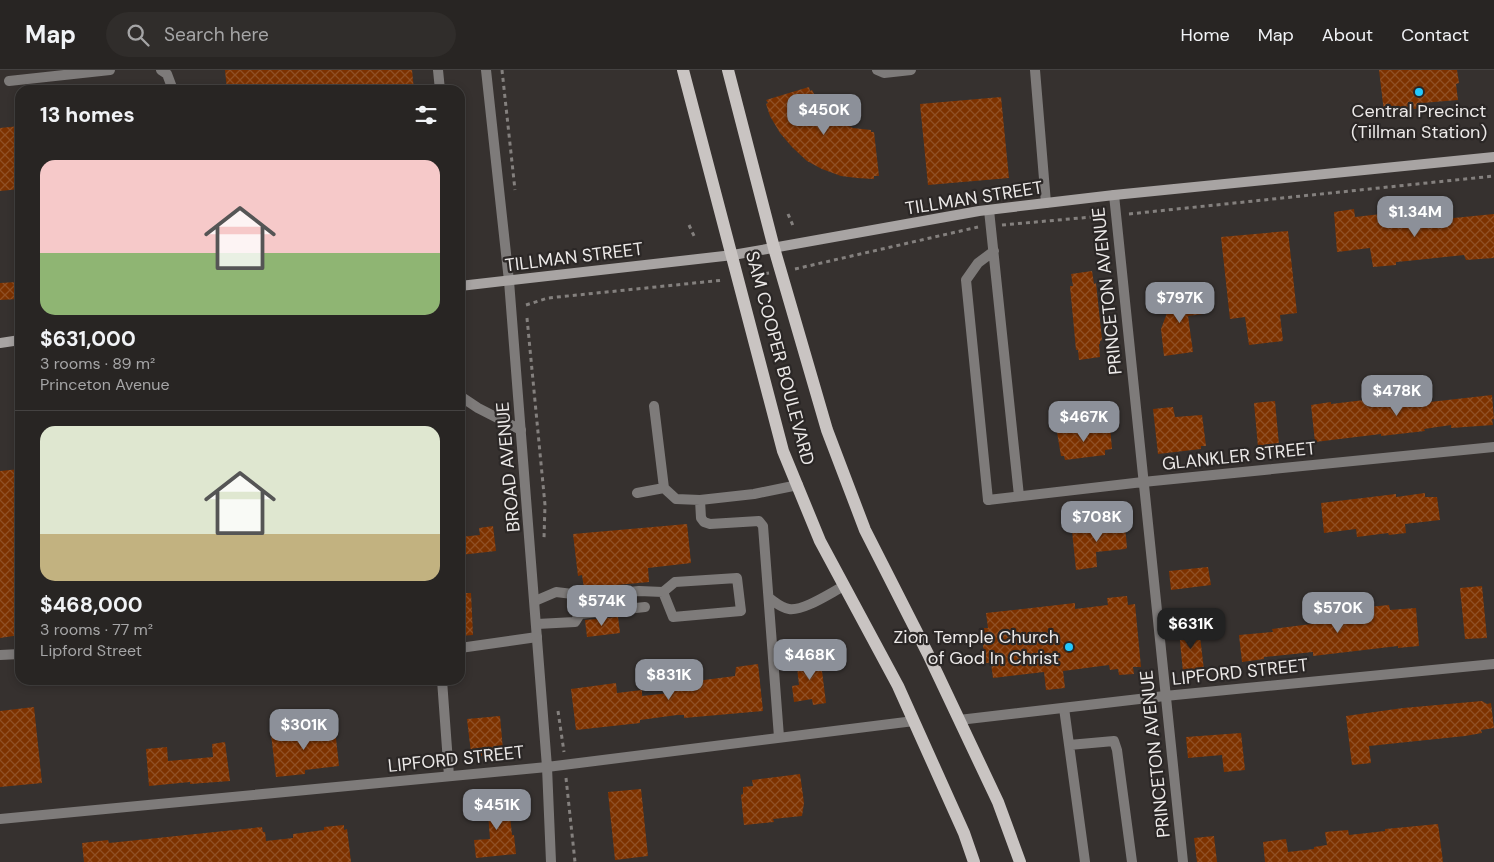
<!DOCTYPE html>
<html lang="en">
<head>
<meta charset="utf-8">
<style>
	:root { --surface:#282523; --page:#302d2b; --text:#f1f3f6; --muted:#a5a5a6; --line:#444241; --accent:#8c9099 }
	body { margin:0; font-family:"DM Sans",sans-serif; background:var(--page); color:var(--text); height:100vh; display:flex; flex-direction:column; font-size:19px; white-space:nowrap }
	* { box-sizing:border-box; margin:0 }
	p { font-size:16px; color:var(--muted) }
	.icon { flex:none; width:28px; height:28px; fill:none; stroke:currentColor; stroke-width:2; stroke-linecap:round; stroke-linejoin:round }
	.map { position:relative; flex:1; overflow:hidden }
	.side { position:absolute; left:15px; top:15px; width:450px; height:600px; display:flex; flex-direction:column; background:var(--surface); border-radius:15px; box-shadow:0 2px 8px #0003,0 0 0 1px var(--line) }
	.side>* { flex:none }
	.price { position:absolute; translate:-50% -42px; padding:0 11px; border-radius:10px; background:var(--accent); color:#fff; font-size:16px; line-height:32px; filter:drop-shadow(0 1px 2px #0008) }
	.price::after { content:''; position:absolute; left:50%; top:30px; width:15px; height:11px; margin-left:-8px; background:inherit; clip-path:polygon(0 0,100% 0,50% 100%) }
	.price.active { background:#222; color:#fff }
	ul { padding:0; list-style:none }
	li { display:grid; align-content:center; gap:10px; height:265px; padding:0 25px }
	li+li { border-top:1px solid var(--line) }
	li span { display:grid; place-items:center; height:155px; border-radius:15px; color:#555 }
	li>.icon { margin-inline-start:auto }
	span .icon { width:90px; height:90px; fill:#fffc; stroke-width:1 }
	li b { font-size:21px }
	h2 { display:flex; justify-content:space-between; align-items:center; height:60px; padding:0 25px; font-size:21px }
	header { display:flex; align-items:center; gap:30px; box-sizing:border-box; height:70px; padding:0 25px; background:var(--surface); border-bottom:1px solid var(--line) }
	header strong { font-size:24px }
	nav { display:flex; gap:28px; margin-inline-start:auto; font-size:18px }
	.search { width:350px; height:45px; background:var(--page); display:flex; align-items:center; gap:12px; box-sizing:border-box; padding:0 18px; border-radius:28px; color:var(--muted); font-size:19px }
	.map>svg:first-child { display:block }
	.building { fill:url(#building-cross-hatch) }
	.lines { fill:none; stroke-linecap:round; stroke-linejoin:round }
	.path { stroke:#84807e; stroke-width:3; stroke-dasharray:4 4; stroke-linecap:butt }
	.lane { stroke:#7e7b7a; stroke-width:10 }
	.street { stroke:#7e7b7a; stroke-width:10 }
	.secondary { stroke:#a8a4a3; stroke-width:10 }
	.primary { stroke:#c9c4c2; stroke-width:12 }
	.poi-dot { fill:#23c9fe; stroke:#2b2726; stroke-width:2 }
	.labels { text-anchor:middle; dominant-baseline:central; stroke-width:4.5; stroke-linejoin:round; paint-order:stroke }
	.poi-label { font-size:18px; fill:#ece9e8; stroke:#2b2726 }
	.street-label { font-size:18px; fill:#ece9e8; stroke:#2b2726 }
</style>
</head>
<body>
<header>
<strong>Map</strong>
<div class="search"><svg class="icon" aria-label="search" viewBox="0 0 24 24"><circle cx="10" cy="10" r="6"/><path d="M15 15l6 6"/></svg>Search here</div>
<nav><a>Home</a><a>Map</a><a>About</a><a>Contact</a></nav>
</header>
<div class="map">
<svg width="1494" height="792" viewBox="0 0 1494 792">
	<defs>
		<pattern id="building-cross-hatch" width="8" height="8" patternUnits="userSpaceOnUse" patternTransform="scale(1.25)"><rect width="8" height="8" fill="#7d3200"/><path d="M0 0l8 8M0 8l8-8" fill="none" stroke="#905025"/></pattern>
	</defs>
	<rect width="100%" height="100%" fill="#36312f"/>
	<path class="building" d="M225,0H412L414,20H227Z
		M1379,0H1457L1459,13L1456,14L1458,30L1422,33L1423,38L1384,42Z
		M809,17L810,21L812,20L820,35L834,49L853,58L871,60V62H874L879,106H874V109L857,108L841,106L822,99L807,91L792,77L780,63L770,46L766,34L768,33L766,30Z
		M1001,27L1009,108L928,115L920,34Z
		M20,56V119L0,121V58Z
		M1354,139L1355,147L1390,143L1392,145L1393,154L1494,144V188L1466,190L1464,185L1407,191L1396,192V195L1373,197L1370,178L1337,182L1334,142Z
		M1288,161L1297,243L1280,245L1283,271L1249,275L1245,247L1230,249L1221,167Z
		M1092,201L1094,214L1096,213L1102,270L1100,271V274H1099L1100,287L1079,290L1078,280H1076L1070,216H1073L1071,204Z
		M17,212L19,229L0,230V213Z
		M1201,224L1203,244L1188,246L1193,282L1164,286L1161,259L1173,227Z
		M1492,325L1494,349H1492L1493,355L1451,358V355L1424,359L1425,361L1381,366V364L1315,372L1311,335L1331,332V334L1398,326L1399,333L1412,331V334Z
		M1275,331L1279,375L1258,377L1254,333Z
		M1173,337L1175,347L1202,345L1206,376H1201V379L1158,384L1153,339Z
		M1110,357L1112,379L1105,380V385L1065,390L1064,386H1061L1057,362L1059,361Z
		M20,399V565L0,568V401Z
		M1425,423V427H1437L1440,450L1405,454L1406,463L1389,465L1388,463L1357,467L1356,459L1324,463L1321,433L1396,424V427Z
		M1117,452L1118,457L1125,456L1127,478L1125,479L1096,482L1097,497L1076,500L1072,461H1079V457Z
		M687,454L691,493L648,498L649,512L584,518L582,505L578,506L573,464Z
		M493,456L496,481L460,485V467L480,465L479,458Z
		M1208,497L1211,515L1171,520L1169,501Z
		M1482,516L1487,568L1465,569L1460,518Z
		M460,523H471L473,565L460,566Z
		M1127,526L1128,535L1135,534L1141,597H1133L1134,604L1119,605L1118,599L1110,600L1109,595L1063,601L1065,618L1046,620L1044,602L993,608L991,593H985L981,558H988L986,543L1075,533V539L1108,535L1107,528Z
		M1347,530L1348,539L1389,535L1390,540L1416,538L1419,576L1398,578V576L1313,586V582L1264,587V589L1242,592L1239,565L1273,562L1272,559L1335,551L1332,532Z
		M618,547L620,563L587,567L585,550Z
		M1199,558L1204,600L1183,602L1179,561Z
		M820,585L826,633L813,635L812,629L794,632L792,616L799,615L796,588Z
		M758,594L763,641L684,648V645H677L640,650V653L576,660L571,619L616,613L617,623L642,620V626L670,623V618L681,617V613L735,606L736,597Z
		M1482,631L1487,634L1491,633L1494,658L1481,660L1482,663L1465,666L1369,676L1371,693L1352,695L1346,646L1403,638Z
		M34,637L42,713L0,717V641Z
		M500,646L503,680H494V684L480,686L479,682L471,683L467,649Z
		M328,657V660L335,659L339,696L305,700V704L276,707L271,664L313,660V658Z
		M1241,663L1245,700L1224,702L1222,685L1188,688L1186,667Z
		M225,672L230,711L190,714V712L149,716L146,679L167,677L168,691L213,687L212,674Z
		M800,704L804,733L802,746L773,749L774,752L744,755L741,725L743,724V717L753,716L752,710Z
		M641,719L648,786L615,790L608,722Z
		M508,727L512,765H514L516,784L476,788L474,770L490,769L487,730Z
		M1438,754L1443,792H1265L1263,772L1286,769L1288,782L1314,779V777L1327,775L1325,762L1348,760L1349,765L1385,761V759Z
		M344,755V760L347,759L351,792H84L82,773L108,770L109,773L262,757L263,762H265L266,771L293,768V764L324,760V757Z
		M1214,766L1217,792H1197L1194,768Z"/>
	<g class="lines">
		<path class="path" d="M502,0L515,120
			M788,144L794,158
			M1129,144L1494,106
			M689,155L695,168
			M1002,155L1103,146
			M795,199L978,157
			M750,206L769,203
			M526,235L548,228L724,210
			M527,248L545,435L544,468
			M558,641L564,682
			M566,708L575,792"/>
		<path class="lane" d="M161,0L167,4L173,20
			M438,0L440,20
			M877,0L884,3L911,0
			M1035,0L1046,133
			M9,11L110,0
			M989,140L1019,426
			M460,326L478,338L521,360
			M654,336L664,418L676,429L700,430
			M637,423L664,418
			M988,430L966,210L978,193L994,181
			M769,528C775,532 781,538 789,539C804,541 830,523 844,516
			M535,531L556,522L589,526L639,521L663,522L675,512L737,508L741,541L673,547L663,522
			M537,554L575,552L580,544L645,537
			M460,578L537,567
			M0,585L20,584
			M442,610L449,706
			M1064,638L1085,792
			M779,667L763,456L759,451L710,454L704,452L701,448L700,430L754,424L798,415
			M1069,675L1114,671L1117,680L1132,792"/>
		<path class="street" d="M486,0L509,211L547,697L551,792
			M1114,125L1183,792
			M988,430L1143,412L1494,377
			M959,650L1165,626L1494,594
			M0,749L547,697L914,651"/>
		<path class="secondary" d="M460,216L733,185L979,141L1046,133L1114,125L1494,87
			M0,273L20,270"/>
		<path class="primary" d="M683,0L783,381L820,471L898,616L964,763L974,792
			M728,0L774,178L827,360L865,460L928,584L998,732L1020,792"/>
	</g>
	<g class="poi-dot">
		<circle cx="1419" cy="22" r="5"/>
		<circle cx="1069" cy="577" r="5"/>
	</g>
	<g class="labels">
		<g class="poi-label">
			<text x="1419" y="41">Central Precinct<tspan x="1419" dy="21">(Tillman Station)</tspan></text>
			<text x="1059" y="567" text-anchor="end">Zion Temple Church<tspan x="1059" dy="21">of God In Christ</tspan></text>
		</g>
		<g class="street-label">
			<text transform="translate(974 128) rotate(-9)">TILLMAN STREET</text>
			<text transform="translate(574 187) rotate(-7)">TILLMAN STREET</text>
			<text transform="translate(1107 221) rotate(-96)">PRINCETON AVENUE</text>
			<text transform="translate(780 288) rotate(75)">SAM COOPER BOULEVARD</text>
			<text transform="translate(1239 386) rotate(-6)">GLANKLER STREET</text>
			<text transform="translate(508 397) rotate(-95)">BROAD AVENUE</text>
			<text transform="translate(1240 602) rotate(-6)">LIPFORD STREET</text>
			<text transform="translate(1155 684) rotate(-96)">PRINCETON AVENUE</text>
			<text transform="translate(456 689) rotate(-6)">LIPFORD STREET</text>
		</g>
	</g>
</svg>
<b class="price" style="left:824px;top:66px">$450K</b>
<b class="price" style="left:1415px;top:168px">$1.34M</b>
<b class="price" style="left:1180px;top:254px">$797K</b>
<b class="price" style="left:1397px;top:347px">$478K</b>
<b class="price" style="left:1084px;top:373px">$467K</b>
<b class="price" style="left:1097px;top:473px">$708K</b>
<b class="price" style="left:602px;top:557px">$574K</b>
<b class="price" style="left:1338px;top:564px">$570K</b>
<b class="price active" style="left:1191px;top:580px">$631K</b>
<b class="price" style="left:810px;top:611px">$468K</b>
<b class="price" style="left:669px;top:631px">$831K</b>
<b class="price" style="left:304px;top:681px">$301K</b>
<b class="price" style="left:497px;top:761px">$451K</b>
<section class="side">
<h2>13 homes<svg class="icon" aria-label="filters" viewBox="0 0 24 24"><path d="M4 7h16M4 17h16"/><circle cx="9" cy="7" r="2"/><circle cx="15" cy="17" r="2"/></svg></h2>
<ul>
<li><span style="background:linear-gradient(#f6c9c9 60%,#8fb573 0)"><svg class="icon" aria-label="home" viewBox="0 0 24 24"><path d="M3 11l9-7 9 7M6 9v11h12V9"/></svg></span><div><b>$631,000</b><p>3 rooms · 89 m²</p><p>Princeton Avenue</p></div></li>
<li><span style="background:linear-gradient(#dfe7d0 70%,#c2b280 0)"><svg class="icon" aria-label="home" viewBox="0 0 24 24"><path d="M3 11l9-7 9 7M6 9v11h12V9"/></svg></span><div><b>$468,000</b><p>3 rooms · 77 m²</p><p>Lipford Street</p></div></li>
</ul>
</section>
</div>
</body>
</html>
